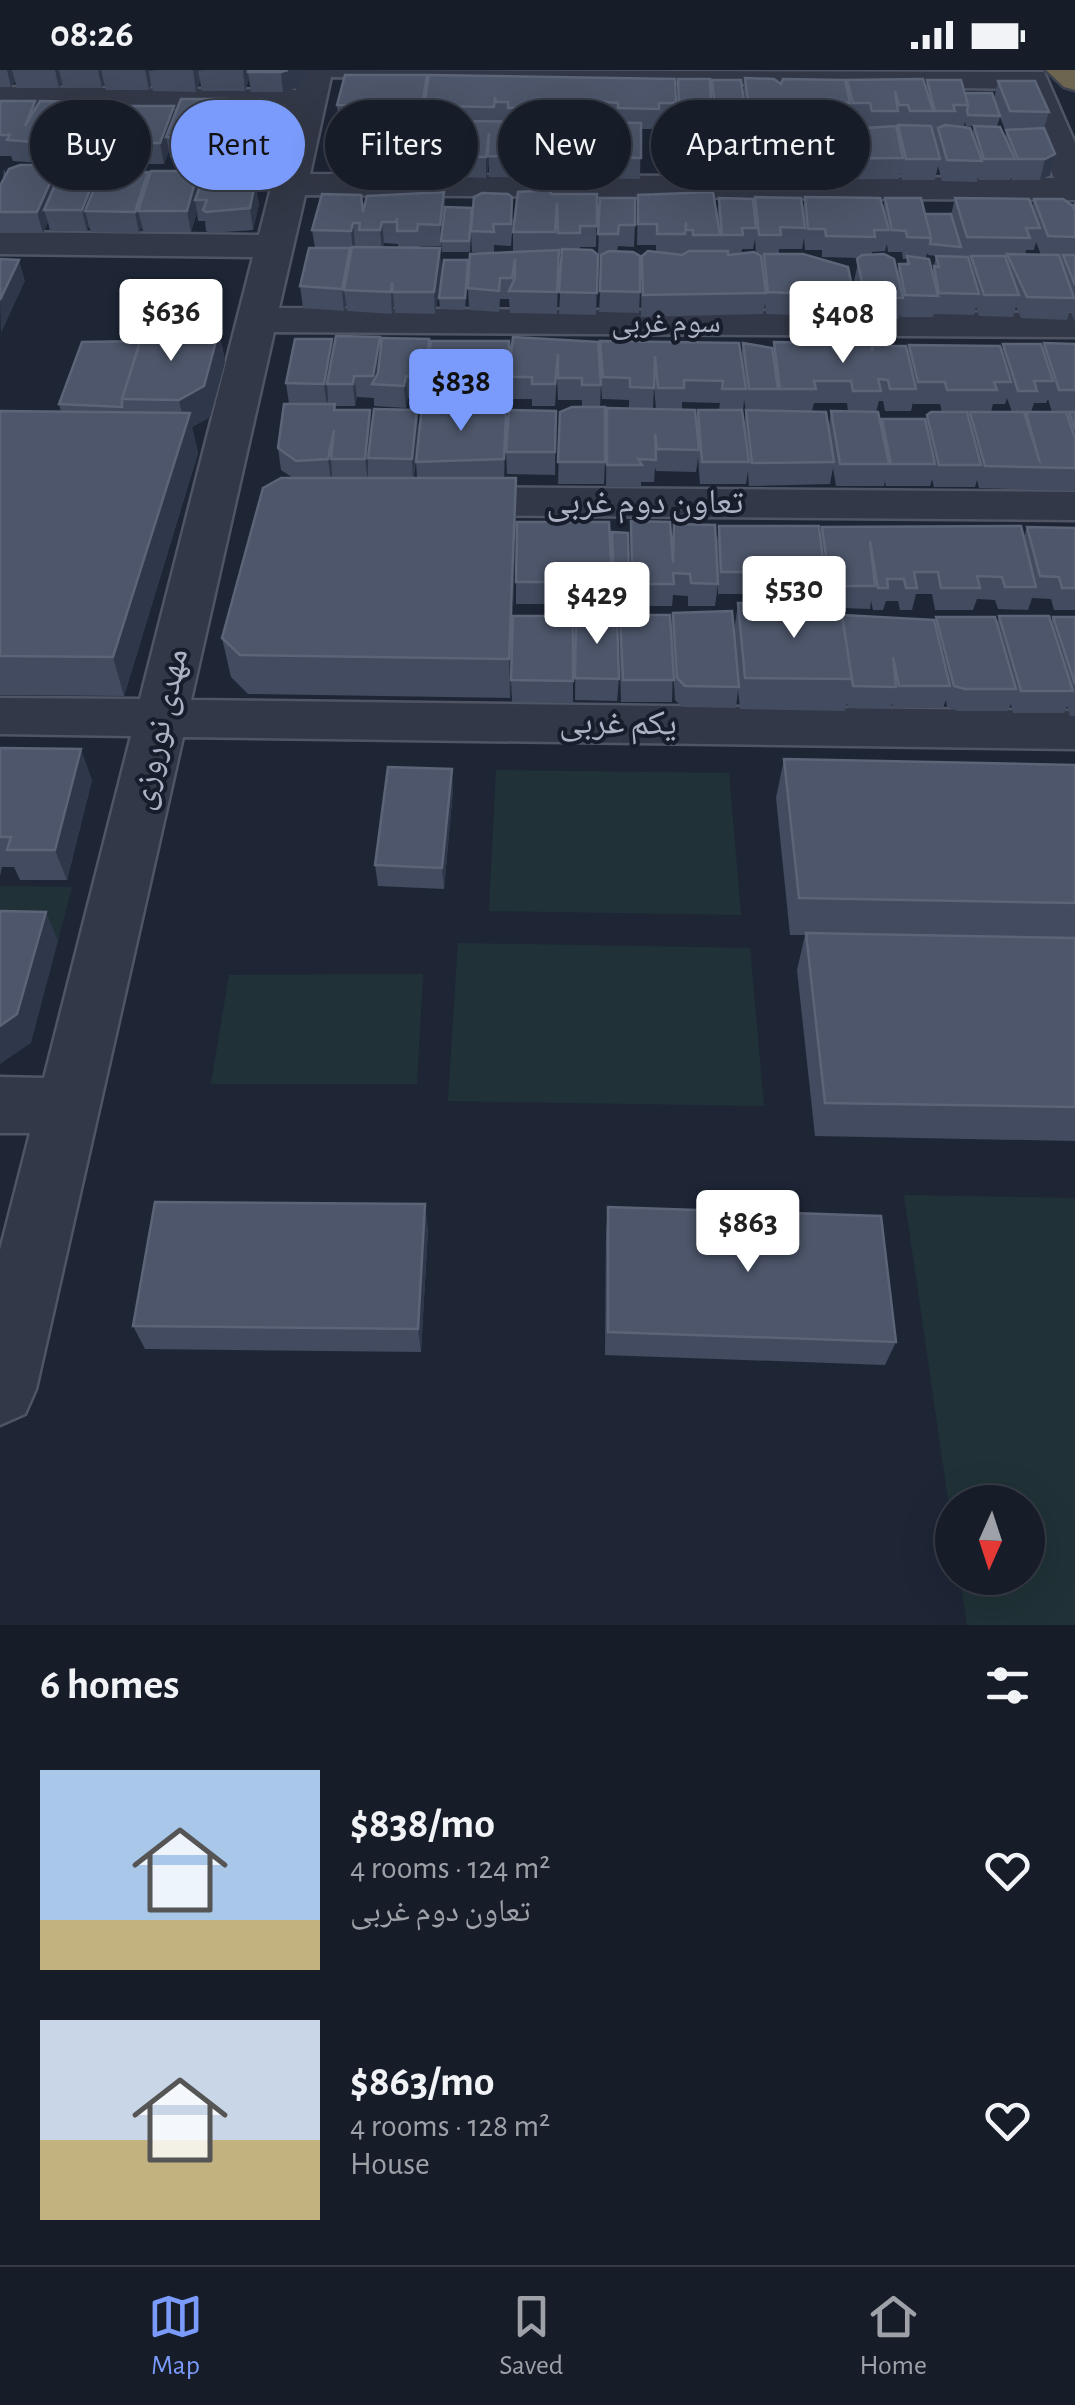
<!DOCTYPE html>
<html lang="en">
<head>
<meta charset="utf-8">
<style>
	:root { --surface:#161c28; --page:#232934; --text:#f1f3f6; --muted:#9ea1a8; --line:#353a45; --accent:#7a9bfb }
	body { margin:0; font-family:"Alegreya Sans","Noto Naskh Arabic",sans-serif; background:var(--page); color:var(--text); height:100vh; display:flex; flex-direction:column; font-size:38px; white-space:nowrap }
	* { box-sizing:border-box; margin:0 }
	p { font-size:32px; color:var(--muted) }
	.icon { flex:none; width:55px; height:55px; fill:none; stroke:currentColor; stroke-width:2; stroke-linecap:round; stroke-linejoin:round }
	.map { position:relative; height:1555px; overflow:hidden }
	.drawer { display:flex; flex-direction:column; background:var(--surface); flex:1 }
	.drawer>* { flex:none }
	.banner { position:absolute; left:30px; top:30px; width:1015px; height:90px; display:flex; gap:20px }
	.needle { width:65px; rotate:183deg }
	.controls { position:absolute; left:935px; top:1415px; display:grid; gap:20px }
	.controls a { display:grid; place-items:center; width:110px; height:110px; border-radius:50%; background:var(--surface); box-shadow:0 10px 40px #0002,0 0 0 2px var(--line); font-size:50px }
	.price { position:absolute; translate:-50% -85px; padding:0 22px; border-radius:10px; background:#fff; color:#222; font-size:32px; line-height:65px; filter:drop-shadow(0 2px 5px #0008) }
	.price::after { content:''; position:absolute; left:50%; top:60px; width:30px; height:22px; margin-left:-15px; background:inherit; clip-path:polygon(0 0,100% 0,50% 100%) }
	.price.current { background:var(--accent); color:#111 }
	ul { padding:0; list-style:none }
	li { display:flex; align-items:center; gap:30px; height:250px; padding:0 40px }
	li span { display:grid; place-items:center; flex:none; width:280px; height:200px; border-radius:0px; color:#555 }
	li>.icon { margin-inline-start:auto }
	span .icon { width:120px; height:120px; fill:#fffc; stroke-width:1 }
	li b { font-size:42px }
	h2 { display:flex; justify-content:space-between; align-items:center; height:120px; padding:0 40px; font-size:42px }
	.chip { padding:0 35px; border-radius:45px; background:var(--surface); box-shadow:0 10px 40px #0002,0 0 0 2px var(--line); font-size:35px; line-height:90px }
	.chip.current { background:var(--accent); color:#111 }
	.status { display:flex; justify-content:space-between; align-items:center; height:70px; padding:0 50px; background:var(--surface); direction:ltr }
	.status svg { height:28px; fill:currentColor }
	.dock { display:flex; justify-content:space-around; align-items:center; height:140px; border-top:2px solid var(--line); background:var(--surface); font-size:28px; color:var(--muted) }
	.dock a { display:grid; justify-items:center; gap:5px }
	.dock .current { color:var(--accent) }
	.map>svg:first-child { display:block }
	.green { fill:#203237 }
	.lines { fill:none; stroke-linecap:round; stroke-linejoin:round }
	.minor-casing { stroke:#4f5565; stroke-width:5 }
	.highway-casing { stroke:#3d4251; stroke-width:5 }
	.minor { fill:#323847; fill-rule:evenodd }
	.highway { fill:#6d654f; fill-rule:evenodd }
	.wall { fill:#424b5f; fill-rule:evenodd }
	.shaded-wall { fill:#2f374a }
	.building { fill:#4d566a; stroke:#5c6478; stroke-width:2.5 }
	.labels { text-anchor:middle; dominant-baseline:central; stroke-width:8; stroke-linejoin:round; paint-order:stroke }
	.far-street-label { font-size:30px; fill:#acb2c4; stroke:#181d2b }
	.street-label { font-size:35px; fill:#acb2c4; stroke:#181d2b }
</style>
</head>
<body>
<div class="status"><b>08:26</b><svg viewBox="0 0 49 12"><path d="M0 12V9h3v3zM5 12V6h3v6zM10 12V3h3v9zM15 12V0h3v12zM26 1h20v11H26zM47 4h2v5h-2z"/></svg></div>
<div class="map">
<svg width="1075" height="1555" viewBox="0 0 1075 1555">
	<rect width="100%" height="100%" fill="#1e2636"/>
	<path class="green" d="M496,700L729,703L741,845L489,841Z
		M0,816L72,817L58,871L0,870Z
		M458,873L750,878L764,1036L448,1031Z
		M423,904L417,1014H211L229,905Z
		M904,1125L1075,1128V1555H967L960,1508H1028V1432H952V1456Z"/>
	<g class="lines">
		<g class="minor-casing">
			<path id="minor" d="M301,0L1044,2L1075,73V130L305,125L279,238L1075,243V267L274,262L191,630L1075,641V679L183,667L36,1319L25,1344L0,1355V1180L30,1063H0V1007L44,1008L131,666L0,664V628L140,629L253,187L0,184V162L259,165L291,40L0,37V17L296,20ZM331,7L1020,19L1054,108L310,104Z
				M443,417L1075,422V450L443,445L427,441L421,431L427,421Z"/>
		</g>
		<g class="highway-casing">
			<path id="highway" d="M1046,0H1075V20L1064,17Z"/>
		</g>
		<use href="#minor" class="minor"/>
		<use href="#highway" class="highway"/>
	</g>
	<path class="wall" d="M0,0H308V4L300,17L283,22H251L249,9L245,21H202L200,11L196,22L153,21L151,15L149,20H106L104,13L102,18H63L62,13L59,18H17L15,11L11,17H0Z
		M745,8L781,14L846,16L847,10L926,17L927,10L965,23L994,29L998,11L1049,42L1044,58L1050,105L1040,110H1012L1011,106L1010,110H979L978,106L977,112L942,111L938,96L935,110H902L900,103L899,109L752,110L751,100L750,110L717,109L715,94L714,110H679L676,76L678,9L711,23L712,10L743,26ZM711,37L714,60H726V62H716L715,78L701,55V52L710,53ZM848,47L849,54H866V63L839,54L847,53ZM1000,47L1006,62L1005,67L974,56L972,64L952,56H964L965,52L966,56H997Z
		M428,15L676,33L674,54H658V59H641L640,109L563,108L562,81L560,108L489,107V93L486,108L450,107L449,86L455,57H425V46L423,57H415L416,71L448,82L445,105H413V94L416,74L410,107H375L373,86L380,51L378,56H375L376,69L369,104H341L332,99L330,78L338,48L337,35Z
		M225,29L227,43L284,36L287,56L276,95L221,94L219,83L215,94H195L194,88H170L169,81L164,94H145L144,88L121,87L120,81L115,93H78L76,85L72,93H61L60,87H42L39,93L13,91L11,86H0V31L37,37L125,38L126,44H175Z
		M58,95L60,103L97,102L98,107L149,108L201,114L255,113L259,134L253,160L210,163L206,161L205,151H198L197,142L191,162H143L142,156L139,163L91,162L89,156L87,161H50L48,152L43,163H0V142L4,99L6,104Z
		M444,122L445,139L513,149L511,176L494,175V182H513V162L551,124H597L596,177H580V180L598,184L600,128L635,155L634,177L618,176L617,181L640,222L639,243L599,242L602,185H598L596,245L559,244L562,184H559L557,244L510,243L509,229H500L499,242L469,240L468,218L487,183L472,182L471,164L470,182H442L441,172V176H420V178L442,199L435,244L395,243L394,234L392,244L347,241L346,233L344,241L303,238L300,216L315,178L312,160L363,142ZM384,173L398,174V177H383Z
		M638,125L717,147L719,128L754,139L755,127L803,139L805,127L883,138L885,128L925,144L951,145L955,128L1032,137L1034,129L1073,136L1075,134V252L1070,240L1067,250L1021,248L1016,237L1013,247L979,246L976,237L974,245L934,244L933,247H901L900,243L899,249L861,248L854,211L859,188L822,187V180H805L804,168L802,179H779V184L854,226L850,247L766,244L765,234L763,244L641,247L642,186L656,182V175H637ZM755,169L756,183L741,184L742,179H753ZM1036,172L1041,185H1025L1026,180H1034ZM887,174L888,182H902L903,189H907L906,194H899L897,202L872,185V182L885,181ZM927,183L928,185L936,186L932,203L926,189Z
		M468,201L465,240L440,239L439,228Z
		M219,260L225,292L210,347L192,357L198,383L124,626L0,625V341L61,342L59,334L140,271Z
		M380,267L381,278L429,269L430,285L510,292L513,267L601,315L600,337L605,392L604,414H558L560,342L582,337V330H558L557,306L555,336H532V329H509V337H489V330L464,329L465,342L506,367L504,408L516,447L510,628L248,624L231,607L222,568L293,408L281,400L278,378L289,334L286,313L332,269L334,280ZM427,324L428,336L416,392L417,408H414L419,362L417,340L372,358L336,340L335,336H355L357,327L374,328V336L406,338L408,328H426Z
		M600,271L741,288L743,273L772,283L774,272L872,281L907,283L909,275L1002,279L1003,274L1042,279L1044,273L1075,274V421L979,418L977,410L975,417H934L932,409L930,416H886L885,411L884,416H836L833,398L830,414L749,416L748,401L746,414H700L698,388L696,402L656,401L655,397L654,412H641V417H606L607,338H629V330L602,329L600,293ZM654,317L656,339H653ZM1007,328L1012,342H991L993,334H1005ZM1048,329L1052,342H1031L1034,333H1046ZM744,330L746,341L744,355L743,341ZM879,331H883L885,341H911L913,332V334H940L942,342L927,345L925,352L882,349L881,355L876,342ZM682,332L720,333L719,340H698L696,354L682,339ZM814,333H847L848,341H831L829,356L812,341Z
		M556,341L555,405L507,404L506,382Z
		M631,451L672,479L674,454L716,478L719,456L820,465L822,457L1024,466L1027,457L1075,458V540H1054L1051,529L1032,528L1028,540L998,539L995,530L977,529L973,540H935L932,524H916L912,540H900L898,531H886L883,540H873L871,531L870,539L841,538L842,545L935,553L936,547L997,553L999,546L1051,553L1053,547H1075V646H1070L1067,636L1064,643H1013L1011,634L1008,641H958L947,637L946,630L943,638H893L892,633L891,639L848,638L847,633L845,641L740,639L738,620L736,638L682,637L675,630L673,598L672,632H621L619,567L620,545L671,562L673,543L734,561L738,533H752V524H718V514L715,536H688V526L673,525L672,536H644V525H631ZM793,525L807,526L808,534L792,533Z
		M612,462L629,509L628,520L613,521Z
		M516,512H612L611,534H516Z
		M576,545L619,609L617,631L575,630Z
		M573,546V633L512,632L511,610Z
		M0,678L92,710L67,810H20L14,797H2L0,806Z
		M784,689L1075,695V1071L815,1066L797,900L805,865H790L776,728Z
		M453,720L444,819L378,816L375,795Z
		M608,1137L896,1272L885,1295L605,1285L606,1162Z
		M428,1159L421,1282L145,1279L133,1256Z"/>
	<path class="shaded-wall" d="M7,0H12L15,11L11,17Z
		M55,0H59L62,13L59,18Z
		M98,0H101L104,13L102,18Z
		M145,0H157L149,1L151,15L149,20Z
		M193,0H204L198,1L200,11L196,22Z
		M243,0H251L248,2L249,9L245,21Z
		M288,0H308V4L300,17L283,22L281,2Z
		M427,5L428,25L424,36L423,57L422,36Z
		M225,29L228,50L217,74L219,83L215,94L212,73Z
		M378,31L380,51L378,56L377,36Z
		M87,32L92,52L73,72L76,85L72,93L67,72Z
		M174,36L177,56L166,67L169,81L164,94L160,73Z
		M284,36L287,56L276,95L273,74Z
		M125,38L129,59L117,67L120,81L115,93L111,72Z
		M374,48L376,69L369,104L368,83Z
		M415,50L416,70L410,107L409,86Z
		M489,63V93L486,108V87Z
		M36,66L42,87L39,93L34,72Z
		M448,71V82L445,105L444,94Z
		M1055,84L1050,105L1040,110L1045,89Z
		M58,95L64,116L44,140L48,152L43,163L37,142Z
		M198,101L202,122L195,130L197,142L191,162L187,141Z
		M97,102L102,123L85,141L89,156L87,161L82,140Z
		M148,102L152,123L138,141L142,156L139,163L135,142Z
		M252,102L259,134L253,160L250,138L249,112Z
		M444,122L445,143L441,176L440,155Z
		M382,152L384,173L382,182L380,160Z
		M353,153L355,175L353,182L351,161Z
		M350,178L352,200L344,220L346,233L344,241L342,219Z
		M440,178L442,199L435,244L434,222Z
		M19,190L25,211L1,263L0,230Z
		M392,212L394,234L392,244L391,222Z
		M219,260L225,292L210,347L192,357L198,383L124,626L113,587L185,358L179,330Z
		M380,267L382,289L374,315L373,306Z
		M332,269L335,291L327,314L328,328L327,336L324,314Z
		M429,269L430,291L426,315V328L425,306Z
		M354,306L357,327L355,336L353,314Z
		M406,306L408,328L406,338L404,316Z
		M370,340L372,362L368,388V411L365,389Z
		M417,340L419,362L413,411L412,389Z
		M506,345V367L504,412V389Z
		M334,360L331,389L332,404L331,411L328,389Z
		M516,408V447L510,628L509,589Z
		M81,679L92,710L67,810L55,780Z
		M452,699L453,720L444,819L442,798Z
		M46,842L58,871L31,973L0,994V956Z
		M425,1134L428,1159L421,1282L418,1259Z"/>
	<path class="building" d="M248,0H288L281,2H248Z
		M345,5H427L422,36H397L399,31H378L377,36L337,35Z
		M429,5L675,9L676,33H659V39L618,38V33L593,31V37H574V31L549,32V38H508V32H496L495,27L494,37L424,36Z
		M745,8L774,9L781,14L783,9L845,10L850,33H839L841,40H818L817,34H802V40L770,35L771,40H749Z
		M678,9H710L711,32H701L702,40L679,39Z
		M923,9L933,41H910L908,35H899L895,21L898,41H872L870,33H853L847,10Z
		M712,10H741L745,39H715Z
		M927,10H961L968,35H953L955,41H935Z
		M998,11H1035L1049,42L1010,41Z
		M965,23H992L1000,46L968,45L967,41L968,35Z
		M181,29H225L212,73H192L197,68L166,67Z
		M0,31H35L25,56L40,31L87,32L67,72H56L59,66H36L34,72L7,70L10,65H0Z
		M230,35L284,36L273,74H217Z
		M129,36H174L160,73H141L143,67H117Z
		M88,38H125L111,72H73Z
		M335,48H374L368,83H339L330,78Z
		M381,49L415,50L409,86H373Z
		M456,51L641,53V88L563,87L562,61L561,87L488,86L489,63L486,87L449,86Z
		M726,53L748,58L752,89L719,88L716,62H727Z
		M758,54H778L792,59L800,54H857L865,59L868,72L867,58L896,56L903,88L754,89L750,58Z
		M677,55L712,56L716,89H680Z
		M898,55L931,56L940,89H906Z
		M945,55L970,58L982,91L947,90L938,58Z
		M974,56L1000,57L1015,89H984Z
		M1044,58L1055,84L1045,89H1018L1006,60Z
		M416,71H448L444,94H413Z
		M20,95H58L37,142H0V116L9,99Z
		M61,101L97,102L82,140H44Z
		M151,101H198L187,141H138Z
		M101,102H148L135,142L85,141Z
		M205,102H252L249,112L255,113L250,138L206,142L203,140L207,130H195Z
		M551,120V124H597V156H580V163H558L557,133L555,162H513L518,122Z
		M444,122L440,155L418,154L417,161H397V148L396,152H382L380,160H359L360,153H353L351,161L312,160L322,124L361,125L363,142L367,126Z
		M713,122L720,165H693V160H686V152L685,164H657V154H638V125Z
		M482,123L508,124L512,127L511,154H493L494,162L471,161L474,127Z
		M755,127L801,128L805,158L780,157L781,165H759Z
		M805,127L880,128L889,160H874L875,167L826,166L825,159H808Z
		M600,128H635V155H619L618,164H598Z
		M719,128L753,129L756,158H742L743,165H722Z
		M885,128H921L931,168L907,167L906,161L892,160Z
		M955,128L1029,129L1040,158H1026L1030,168L967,167Z
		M1034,129H1063L1073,136L1075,134V141L1073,137L1075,142V167L1048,166Z
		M445,137L472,138L469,171H441Z
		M925,144H951L961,177L930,174L931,168Z
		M352,177L440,178L434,222H393L392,212L391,222L344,220Z
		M309,178H350L342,219L300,216Z
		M562,179L592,180L598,185L597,223L559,222Z
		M559,180L557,222L509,221L515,208V189L512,208H500L499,221L468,218L470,184Z
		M609,181L633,182L640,186V222L600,221L601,185Z
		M648,181L682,185L689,181H728V185L754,182L761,186L766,223L643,225L642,186Z
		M764,184H803L848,197L854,226L768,222Z
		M884,184L894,189L903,228L865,227L857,189L862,185Z
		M1007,184L1059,185L1074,228L1027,227Z
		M1063,185H1075V215Z
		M907,186L929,189L938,226L905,225L899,194H909Z
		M936,186L968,187L979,224L939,223L934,196L939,197Z
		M971,186H1005L1019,225H984Z
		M0,189L19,190L0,230Z
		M444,190H468L465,228H439Z
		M144,260H219L204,316L179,330L122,329Z
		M336,266L380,267L373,306H354L353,314H327Z
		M513,267L598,272L601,315H582V308H558V284L555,314H532V307H508V315H488L490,308H463L462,315H426L431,271H509L510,292Z
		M382,268L429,269L425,306H406L404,316L372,314L378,303Z
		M295,269H332L324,314L286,313Z
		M140,271L122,329V337L59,334L82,272Z
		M600,271L739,273L746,319H722L723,311L684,310V318H658L655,286L654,318L630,317V308L603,307Z
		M774,272L871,274L872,281L873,276H906L916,319H890L888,310L878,309L881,321H853L851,311H814L816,319H780Z
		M743,273L772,278L778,319H749Z
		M1044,273L1075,274V320H1059Z
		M1003,274H1041L1053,311H1034L1037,321H1018Z
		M909,275L1000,276L1011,312H994L997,320H947L945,312H918Z
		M284,334H335L334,340H370L365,389H331L334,360L328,389L296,391L278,378Z
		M422,336H464V343L473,337L498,338L506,345L504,389L416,392Z
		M572,337H605V392H558L560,342Z
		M607,338L695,340L699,380L657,379L655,364L656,390L638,389L642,395H607Z
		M374,339L417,340L412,389L368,388Z
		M509,340L556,341L555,382H506Z
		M698,340H742L749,392H702Z
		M746,340L826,342L834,392L752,393Z
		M0,341L190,343L113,587L0,586Z
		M831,341L878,342L889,394H840Z
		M931,342H967L981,395H939L927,345Z
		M970,342H1024L1040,393L1026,342H1066L1075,368V398L985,396Z
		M1069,342H1075V360Z
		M882,349H925L935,394H891Z
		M281,408H516L509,589L240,585L222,568L263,418Z
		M631,451L670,452L673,493L674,454L715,455L718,514L691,513L690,504L673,503L674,514H646V503H632Z
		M517,452H609L612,512H516Z
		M719,456H819L826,516H812L811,504L794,503L795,516L756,513L755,502H721Z
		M1021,456L1036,517H1005L1002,507L977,506L980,518H941L938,502H914L917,518H906L904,509H887L888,518H878L870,471L875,516H830L822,457Z
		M1027,457L1075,458V518H1062L1059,507L1040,506Z
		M612,462L628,463L629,509H614Z
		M738,533L840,534L852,609L745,608Z
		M732,541L739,617L685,616L677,608L673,543Z
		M576,545H617L619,609L575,608Z
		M620,545H670L674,610H623Z
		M842,545L934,550L950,616H899L893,587L896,617L853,616Z
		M513,546H573V611L511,610Z
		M999,546H1049L1073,621H1021Z
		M936,547H995L1016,619H965L954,616Z
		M1053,547H1075V614Z
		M0,678L81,679L55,780H7L11,767H0Z
		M784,689L1075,695V833L799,828Z
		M388,697L452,699L442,798L375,795Z
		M0,841L46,842L17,944L0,956Z
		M806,863L1075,868V1037L825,1033Z
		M155,1132L425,1134L418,1259L133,1256Z
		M608,1137L881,1146L896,1272L608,1262Z"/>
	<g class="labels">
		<g class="far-street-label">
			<text x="666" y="253">سوم غربی</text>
		</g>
		<g class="street-label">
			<text x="645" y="432">تعاون دوم غربی</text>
			<text transform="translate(618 653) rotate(1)">یکم غربی</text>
			<text transform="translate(159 659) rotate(-77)">مهدی نوروزی</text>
		</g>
	</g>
</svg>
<div class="controls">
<a><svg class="needle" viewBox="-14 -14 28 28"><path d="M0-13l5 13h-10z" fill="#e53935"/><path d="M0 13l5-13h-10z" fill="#9ea1a8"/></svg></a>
</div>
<b class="price" style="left:171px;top:294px">$636</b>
<b class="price" style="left:843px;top:296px">$408</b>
<b class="price current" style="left:461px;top:364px">$838</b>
<b class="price" style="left:794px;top:571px">$530</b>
<b class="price" style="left:597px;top:577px">$429</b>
<b class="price" style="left:748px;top:1205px">$863</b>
<div class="banner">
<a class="chip">Buy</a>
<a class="chip current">Rent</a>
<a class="chip">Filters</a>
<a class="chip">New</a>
<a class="chip">Apartment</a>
</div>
</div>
<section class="drawer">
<h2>6 homes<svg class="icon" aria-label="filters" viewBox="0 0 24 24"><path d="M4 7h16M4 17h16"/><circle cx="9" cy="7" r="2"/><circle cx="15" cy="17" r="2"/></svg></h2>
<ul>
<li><span style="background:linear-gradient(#a9c7e8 75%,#c2b280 0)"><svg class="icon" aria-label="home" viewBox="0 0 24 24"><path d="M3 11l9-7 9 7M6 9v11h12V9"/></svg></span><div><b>$838/mo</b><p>4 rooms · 124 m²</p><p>تعاون دوم غربی</p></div><svg class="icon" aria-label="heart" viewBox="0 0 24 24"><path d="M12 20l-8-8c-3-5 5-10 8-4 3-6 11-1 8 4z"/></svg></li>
<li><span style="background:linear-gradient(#c9d6e8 60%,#c2b280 0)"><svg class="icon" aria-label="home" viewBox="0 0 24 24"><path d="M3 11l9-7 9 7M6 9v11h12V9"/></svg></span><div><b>$863/mo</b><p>4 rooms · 128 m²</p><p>House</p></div><svg class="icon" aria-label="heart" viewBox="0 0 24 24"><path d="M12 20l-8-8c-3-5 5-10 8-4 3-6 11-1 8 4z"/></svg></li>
</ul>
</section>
<nav class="dock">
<a class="current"><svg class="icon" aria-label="map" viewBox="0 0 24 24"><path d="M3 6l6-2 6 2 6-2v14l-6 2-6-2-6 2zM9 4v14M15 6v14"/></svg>Map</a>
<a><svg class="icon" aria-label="saved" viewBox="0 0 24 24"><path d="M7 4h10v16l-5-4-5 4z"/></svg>Saved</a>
<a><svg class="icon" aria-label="home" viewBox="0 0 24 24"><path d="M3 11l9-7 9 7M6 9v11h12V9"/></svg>Home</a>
</nav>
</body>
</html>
